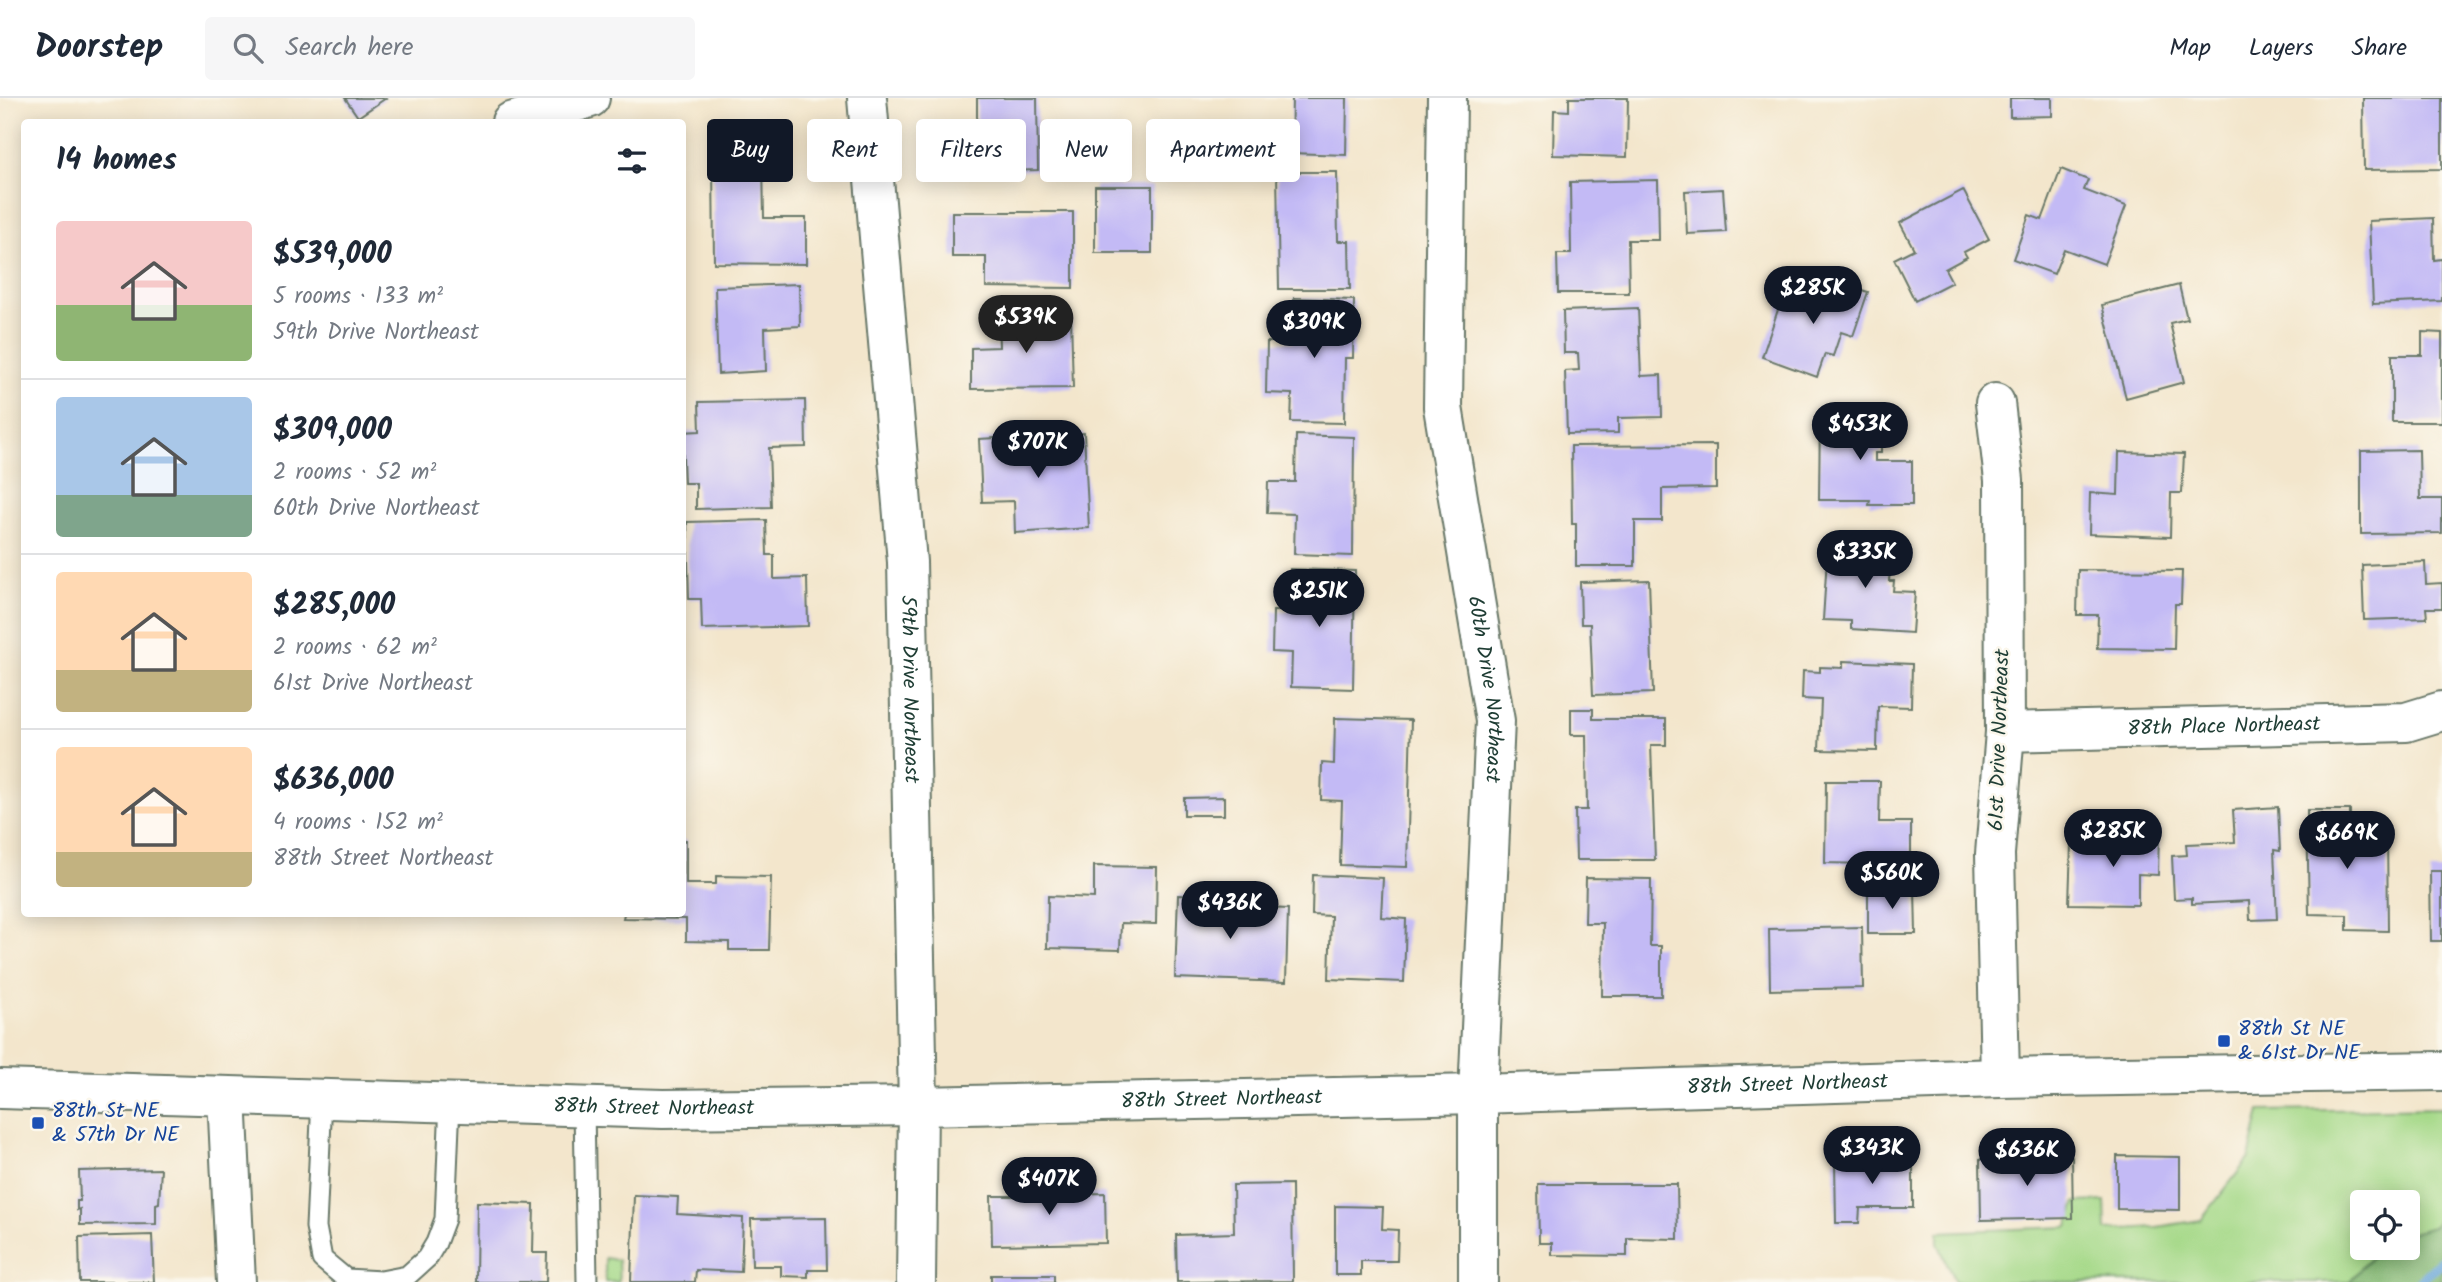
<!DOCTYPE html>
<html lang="en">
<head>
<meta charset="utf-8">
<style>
	:root { --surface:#fff; --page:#f6f6f7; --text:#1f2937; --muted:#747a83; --line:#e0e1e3; --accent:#111827 }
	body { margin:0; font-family:Kalam,sans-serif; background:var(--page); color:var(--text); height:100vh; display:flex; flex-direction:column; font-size:26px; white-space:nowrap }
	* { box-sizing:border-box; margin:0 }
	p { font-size:23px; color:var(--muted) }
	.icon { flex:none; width:38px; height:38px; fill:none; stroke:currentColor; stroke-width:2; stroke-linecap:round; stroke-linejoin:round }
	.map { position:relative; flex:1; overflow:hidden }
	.panel { position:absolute; left:21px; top:21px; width:665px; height:798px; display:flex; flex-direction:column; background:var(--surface); border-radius:7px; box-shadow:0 4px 18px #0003 }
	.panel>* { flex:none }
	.hud { position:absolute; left:707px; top:21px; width:665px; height:63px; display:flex; gap:14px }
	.tools { position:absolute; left:2350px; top:1092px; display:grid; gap:14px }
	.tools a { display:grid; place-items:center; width:70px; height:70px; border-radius:7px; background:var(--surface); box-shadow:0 4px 18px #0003; font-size:35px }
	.price { position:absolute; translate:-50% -60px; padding:0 16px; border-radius:24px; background:var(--accent); color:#fff; font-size:23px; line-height:46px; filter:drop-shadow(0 2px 4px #0008) }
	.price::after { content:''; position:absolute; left:50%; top:42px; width:21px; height:16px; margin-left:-10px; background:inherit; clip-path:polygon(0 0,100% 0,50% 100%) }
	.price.selected { background:#222; color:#fff }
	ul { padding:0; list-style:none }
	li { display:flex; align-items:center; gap:21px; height:175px; padding:0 35px }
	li+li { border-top:2px solid var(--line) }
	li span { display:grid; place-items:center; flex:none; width:196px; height:140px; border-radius:7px; color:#555 }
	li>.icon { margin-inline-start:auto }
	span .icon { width:84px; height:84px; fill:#fffc; stroke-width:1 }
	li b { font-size:30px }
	h2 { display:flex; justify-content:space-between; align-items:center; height:84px; padding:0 35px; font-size:30px }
	.tag { padding:0 24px; border-radius:7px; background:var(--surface); box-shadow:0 4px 18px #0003; font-size:24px; line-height:63px }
	.tag.selected { background:var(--accent); color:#fff }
	header { display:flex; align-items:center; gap:42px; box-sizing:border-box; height:98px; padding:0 35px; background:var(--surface); border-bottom:2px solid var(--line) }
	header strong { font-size:33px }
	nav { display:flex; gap:38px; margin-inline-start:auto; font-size:24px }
	.search { width:490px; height:63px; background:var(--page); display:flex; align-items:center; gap:18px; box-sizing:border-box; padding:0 24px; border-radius:7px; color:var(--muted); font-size:26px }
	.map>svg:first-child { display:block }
	.green { fill:#a6d989; stroke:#628b5e; stroke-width:2 }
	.forest { fill:#84b975; stroke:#527b54; stroke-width:2 }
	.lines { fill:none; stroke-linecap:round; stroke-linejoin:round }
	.stream { stroke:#66a4d8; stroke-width:10 }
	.building { fill:#c3baf5 }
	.lane-casing { stroke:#697869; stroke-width:23 }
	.street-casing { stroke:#697869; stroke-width:42 }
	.secondary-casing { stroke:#697869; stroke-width:42 }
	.lane { stroke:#fff; stroke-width:19 }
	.street { stroke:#fff; stroke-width:38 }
	.secondary { stroke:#fff; stroke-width:38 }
	.transit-dot { fill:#1a4fb4; stroke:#fbf7ec; stroke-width:2.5 }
	.labels { text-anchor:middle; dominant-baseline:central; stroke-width:5; stroke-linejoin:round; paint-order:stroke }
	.street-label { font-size:21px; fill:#1f3d34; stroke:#fbf7ec }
	.transit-label { font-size:21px; fill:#164399; stroke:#fbf7ec; text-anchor:start }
</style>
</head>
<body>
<header>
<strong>Doorstep</strong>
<div class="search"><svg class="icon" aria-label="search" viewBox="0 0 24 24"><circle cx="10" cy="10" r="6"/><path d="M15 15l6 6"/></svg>Search here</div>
<nav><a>Map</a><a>Layers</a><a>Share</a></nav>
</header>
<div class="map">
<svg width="2442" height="1184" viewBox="0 0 2442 1184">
	<rect width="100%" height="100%" fill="#fbf7ec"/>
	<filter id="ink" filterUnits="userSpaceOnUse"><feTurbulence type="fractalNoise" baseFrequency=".0143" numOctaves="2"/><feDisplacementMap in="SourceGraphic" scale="14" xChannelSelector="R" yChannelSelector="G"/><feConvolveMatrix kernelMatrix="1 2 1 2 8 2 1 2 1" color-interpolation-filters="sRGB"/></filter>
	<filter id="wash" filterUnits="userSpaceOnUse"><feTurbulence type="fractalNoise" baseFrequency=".00686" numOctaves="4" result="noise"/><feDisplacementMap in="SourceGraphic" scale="28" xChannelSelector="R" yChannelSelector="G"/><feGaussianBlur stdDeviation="1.57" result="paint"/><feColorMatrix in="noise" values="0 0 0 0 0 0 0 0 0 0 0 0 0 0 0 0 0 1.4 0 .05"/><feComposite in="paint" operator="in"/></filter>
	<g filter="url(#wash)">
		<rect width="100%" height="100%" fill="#f3e6cc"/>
		<path class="green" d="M2442,1010V1113L2433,1129L2408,1136V1104H2362V1150H2379L2349,1184H1955L1938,1145V1134L2068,1129L2076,1104L2105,1103L2106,1132L2157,1129L2201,1122L2249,1060L2260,1013Z
			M605,1160L618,1162L619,1184H605Z"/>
		<path class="forest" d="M2442,1113V1184H2349L2379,1150H2408V1136L2433,1129Z"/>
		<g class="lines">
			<path class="stream" d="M2419,1184L2442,1163"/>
		</g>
		<g id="blocks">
			<path class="building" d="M345,0H386L358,19Z
				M977,0H1037L1038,72L955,75L954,27H977Z
				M1292,0H1347L1346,57L1291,55Z
				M1569,0H1628L1627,59L1553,57L1554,12L1569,13Z
				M2010,0H2052V18L2010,19Z
				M2363,0H2442V71L2364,72Z
				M713,64H763L764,120H806V166L714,165Z
				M2061,71L2088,82L2084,92L2126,108L2104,166L2064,151L2054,176L2013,161L2029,117L2042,122Z
				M1277,74H1337L1338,143H1349L1350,191H1279Z
				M1658,82L1659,142H1628L1629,195H1558L1557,156H1571L1570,84Z
				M1095,88H1152V155H1095Z
				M1723,91L1726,134L1687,136L1685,93Z
				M1963,92L1989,141L1964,154L1967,159L1945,171L1952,184L1915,203L1894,161L1914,151L1900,125Z
				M952,114H1073V190L986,189V159H952Z
				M2433,120L2434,162L2442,161V203L2373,206L2369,123Z
				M1826,181L1868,194L1853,238L1841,234L1833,258L1825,256L1817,279L1762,259L1785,191L1818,203Z
				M799,186L800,228L765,230L766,273L718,276L715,189Z
				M2179,187L2187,221L2170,225L2184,284L2126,300L2102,207Z
				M1294,200L1354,202L1353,260H1345L1344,325L1291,324L1292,296L1266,295L1267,244H1293Z
				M1638,210L1641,278L1661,277L1662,319L1618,320V335L1567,336L1565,273L1579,272L1578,255H1564L1563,213Z
				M1071,218L1073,290L971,291V250L999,249L998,219Z
				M2422,234L2442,235V324H2392V257H2422Z
				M805,302L806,349L769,350L771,409L696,411V385H684L682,334L700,333L699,304Z
				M1820,315H1881V355H1875V363H1912V407H1869L1870,402H1819Z
				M1084,335L1089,430L1015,435L1014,403L982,404L979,341Z
				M1296,337L1354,339L1353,458L1294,456L1295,416L1267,415L1268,384H1295Z
				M1716,347V390L1662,391V423H1635V468H1576V426H1572L1571,348Z
				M2419,352L2420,401H2442V435L2361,436V353Z
				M2119,354L2184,356L2182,395H2171L2170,439L2089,436L2090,395L2118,397Z
				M766,422L767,457H774V481L807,480L808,528L702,531L701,501H689L687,424Z
				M1828,444L1892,448L1889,483H1894L1893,493L1915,494L1912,535L1851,531V523L1823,522Z
				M2425,464L2426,486L2442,485V510H2426L2427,520L2364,522L2362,467Z
				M1290,471L1355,473L1353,591L1291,589L1292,555L1272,554L1273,513H1289Z
				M2078,472L2182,473L2181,506H2175L2174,551L2097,550L2098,517H2077Z
				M1649,482L1653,595L1593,597L1590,526H1581L1580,484Z
				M1843,563L1912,566L1911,609L1878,608L1877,653L1819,652L1821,602L1802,601L1803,573L1820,574V569L1843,570Z
				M1571,611H1593V621H1666V647H1651L1655,762H1576L1575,712H1587L1586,637H1571Z
				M1335,620L1411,622L1407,769L1340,767L1342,703L1321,702L1322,665L1334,666Z
				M1826,683H1880L1879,724H1911V767L1825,765Z
				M1224,699V717H1184V700Z
				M2278,709L2280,753L2274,752L2277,821L2250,822L2249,803L2192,806V800L2174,801L2172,758L2187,757L2186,746L2235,744L2233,712Z
				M2307,712H2350V732L2387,733L2388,833L2347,832V817L2309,816Z
				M2121,730L2159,731L2158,777L2138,776V807L2069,806L2071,746L2120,748Z
				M682,742H686V786H716V778L771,779L769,852H729V844L686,843V821L623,820L624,816H682Z
				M1094,768L1157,769L1156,826L1121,825L1120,852L1047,850L1048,798L1094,800Z
				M2430,773H2442V843H2431Z
				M1313,777L1383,780L1381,819L1406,821L1404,884L1329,881L1331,818L1312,817Z
				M1586,780L1651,781L1650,848H1661V898H1602L1603,825H1585Z
				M1868,790H1915L1916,836H1868Z
				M1178,797L1244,801V809L1288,811L1286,884L1175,880Z
				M1862,829L1863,890L1770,892L1769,831Z
				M2117,1058L2180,1059V1112L2117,1111Z
				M2072,1059L2073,1120L1981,1122L1980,1061Z
				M1913,1060V1110H1860L1859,1125H1836L1835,1061Z
				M161,1071L159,1105L156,1106V1126L80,1127V1111L77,1112V1103H80L79,1073Z
				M1030,1086H1066V1096L1105,1095L1106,1145L992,1147L991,1098H1031Z
				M1292,1086L1293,1183L1177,1184L1176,1137L1234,1135L1233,1087Z
				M1538,1086H1677L1678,1141L1627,1140V1158L1552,1157V1145H1539Z
				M634,1097L678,1099L677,1116L743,1120L741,1174L696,1172L695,1184H631Z
				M477,1104L534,1106L533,1155H547L546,1184H476Z
				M1335,1108L1383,1109L1382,1131L1398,1132L1397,1163H1361V1177H1335Z
				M826,1120L827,1172H808V1179L781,1178V1168H752L751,1121Z
				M152,1137L154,1184H80L79,1139Z
				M991,1177H1054V1184H991Z"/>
		</g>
	</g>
	<g filter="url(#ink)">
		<use href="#blocks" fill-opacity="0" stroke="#697869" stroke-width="2"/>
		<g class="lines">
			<g class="lane-casing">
				<path id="lane" d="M322,1001L316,1129L322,1161L346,1181L381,1183L407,1178L427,1160L436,1145L445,1121L450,1004
					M584,1009L587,1184"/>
			</g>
			<g class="street-casing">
				<g id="street">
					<path id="s1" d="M867,0L907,464L918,1008L916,1184"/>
					<path id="s2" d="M1447,0L1443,309L1495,623L1478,996V1184"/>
					<path d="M511,24L590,0"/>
					<path d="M1995,305L2004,382L2005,634L1995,756L2000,980"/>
					<path id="s3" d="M2005,634L2406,624L2442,613"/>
					<path d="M227,998L236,1184"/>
				</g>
			</g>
			<g class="secondary-casing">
				<g id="secondary">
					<path id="s4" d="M0,991L663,1011L918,1008L1478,996L2000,980L2442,973"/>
				</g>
			</g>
			<use href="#lane" class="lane"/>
			<use href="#street" class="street"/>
			<use href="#secondary" class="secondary"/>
		</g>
	</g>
	<g class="transit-dot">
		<rect x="2217" y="936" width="14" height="14" rx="3.5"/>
		<rect x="31" y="1018" width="14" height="14" rx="3.5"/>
	</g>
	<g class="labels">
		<g class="street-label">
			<text stroke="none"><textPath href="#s1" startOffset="593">59th Drive Northeast</textPath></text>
			<text stroke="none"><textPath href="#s2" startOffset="595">60th Drive Northeast</textPath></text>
			<text stroke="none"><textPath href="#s3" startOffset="219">88th Place Northeast</textPath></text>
			<text transform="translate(2000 642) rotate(-88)">61st Drive Northeast</text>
			<text stroke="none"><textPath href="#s4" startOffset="1788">88th Street Northeast</textPath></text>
			<text stroke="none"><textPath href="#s4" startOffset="1222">88th Street Northeast</textPath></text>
			<text stroke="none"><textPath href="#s4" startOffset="654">88th Street Northeast</textPath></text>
		</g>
		<g class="transit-label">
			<text x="2238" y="931">88th St NE<tspan x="2238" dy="24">&amp; 61st Dr NE</tspan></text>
			<text x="52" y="1013">88th St NE<tspan x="52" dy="24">&amp; 57th Dr NE</tspan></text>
		</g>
	</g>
</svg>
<div class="tools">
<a><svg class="icon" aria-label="locate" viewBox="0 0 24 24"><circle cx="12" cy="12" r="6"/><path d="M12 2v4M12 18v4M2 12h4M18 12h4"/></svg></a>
</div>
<b class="price" style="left:1813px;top:228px">$285K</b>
<b class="price selected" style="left:1026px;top:257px">$539K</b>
<b class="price" style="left:1314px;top:262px">$309K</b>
<b class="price" style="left:1860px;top:364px">$453K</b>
<b class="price" style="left:1038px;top:382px">$707K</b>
<b class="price" style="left:1865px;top:492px">$335K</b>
<b class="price" style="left:1319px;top:531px">$251K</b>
<b class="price" style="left:2113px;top:771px">$285K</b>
<b class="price" style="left:2347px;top:773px">$669K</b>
<b class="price" style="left:1892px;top:813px">$560K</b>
<b class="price" style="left:1230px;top:843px">$436K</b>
<b class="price" style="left:1872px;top:1088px">$343K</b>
<b class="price" style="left:2027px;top:1090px">$636K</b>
<b class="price" style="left:1049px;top:1119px">$407K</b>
<div class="hud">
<a class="tag selected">Buy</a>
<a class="tag">Rent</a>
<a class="tag">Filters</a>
<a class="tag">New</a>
<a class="tag">Apartment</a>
</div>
<section class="panel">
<h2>14 homes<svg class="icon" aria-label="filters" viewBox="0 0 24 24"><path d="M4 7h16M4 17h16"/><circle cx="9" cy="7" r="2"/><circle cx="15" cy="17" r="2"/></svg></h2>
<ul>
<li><span style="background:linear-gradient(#f6c9c9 60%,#8fb573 0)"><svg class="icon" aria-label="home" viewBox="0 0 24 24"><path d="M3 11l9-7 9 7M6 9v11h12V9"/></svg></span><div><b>$539,000</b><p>5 rooms · 133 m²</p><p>59th Drive Northeast</p></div></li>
<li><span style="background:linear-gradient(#a9c7e8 70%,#7fa58c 0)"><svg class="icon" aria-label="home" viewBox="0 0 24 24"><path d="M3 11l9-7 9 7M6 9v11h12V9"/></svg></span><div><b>$309,000</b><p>2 rooms · 52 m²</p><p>60th Drive Northeast</p></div></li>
<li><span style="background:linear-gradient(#ffd9b3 70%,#c2b280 0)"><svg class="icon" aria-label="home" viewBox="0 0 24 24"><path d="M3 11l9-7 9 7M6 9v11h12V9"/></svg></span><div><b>$285,000</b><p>2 rooms · 62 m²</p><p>61st Drive Northeast</p></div></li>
<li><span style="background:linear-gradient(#ffd9b3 75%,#c2b280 0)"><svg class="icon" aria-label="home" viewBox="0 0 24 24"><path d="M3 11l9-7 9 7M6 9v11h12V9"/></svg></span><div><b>$636,000</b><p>4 rooms · 152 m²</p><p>88th Street Northeast</p></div></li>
</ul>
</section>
</div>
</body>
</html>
